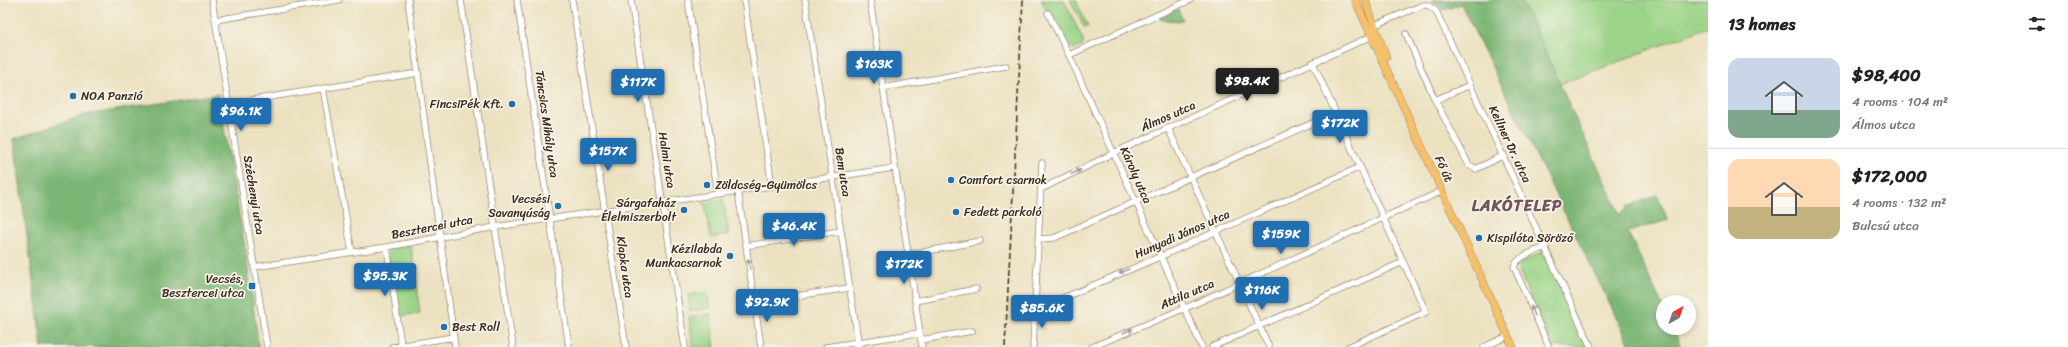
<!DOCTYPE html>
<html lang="en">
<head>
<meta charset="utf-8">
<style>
	:root { --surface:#fff; --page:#f2f2f2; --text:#222; --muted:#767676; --line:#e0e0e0; --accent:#1f6fb2 }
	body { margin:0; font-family:Sriracha,sans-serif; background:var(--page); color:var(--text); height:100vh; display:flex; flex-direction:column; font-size:15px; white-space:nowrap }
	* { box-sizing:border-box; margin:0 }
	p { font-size:13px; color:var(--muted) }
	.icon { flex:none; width:22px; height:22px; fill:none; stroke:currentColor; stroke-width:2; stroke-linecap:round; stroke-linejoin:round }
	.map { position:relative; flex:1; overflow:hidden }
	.details { display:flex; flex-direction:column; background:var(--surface); width:360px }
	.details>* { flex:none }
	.needle { width:26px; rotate:40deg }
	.buttons { position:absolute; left:1656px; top:295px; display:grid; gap:8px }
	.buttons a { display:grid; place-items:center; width:40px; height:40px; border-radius:50%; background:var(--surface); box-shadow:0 2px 6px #0003; font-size:20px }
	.price { position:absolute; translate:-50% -34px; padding:0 9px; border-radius:4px; background:var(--accent); color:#fff; font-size:13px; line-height:26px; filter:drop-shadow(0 1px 2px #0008) }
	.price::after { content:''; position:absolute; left:50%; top:24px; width:12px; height:9px; margin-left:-6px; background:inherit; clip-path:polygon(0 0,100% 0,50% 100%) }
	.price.active { background:#222; color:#fff }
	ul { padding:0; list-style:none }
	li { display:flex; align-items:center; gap:12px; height:100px; padding:0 20px }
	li+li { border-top:1px solid var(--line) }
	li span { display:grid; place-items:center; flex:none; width:112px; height:80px; border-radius:12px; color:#555 }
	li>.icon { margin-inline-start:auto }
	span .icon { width:48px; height:48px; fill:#fffc; stroke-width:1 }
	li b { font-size:17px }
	h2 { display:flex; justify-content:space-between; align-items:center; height:48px; padding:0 20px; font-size:17px }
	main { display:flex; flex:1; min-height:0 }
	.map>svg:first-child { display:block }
	.green { fill:#9bd488; stroke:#6b7f53 }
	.forest { fill:#7cb674; stroke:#5c7049 }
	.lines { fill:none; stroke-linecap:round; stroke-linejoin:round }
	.minor-casing { stroke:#948670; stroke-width:7 }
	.major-casing { stroke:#948670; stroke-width:8 }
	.minor { stroke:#fff; stroke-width:5.5 }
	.major { stroke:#f6c06b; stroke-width:7 }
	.rail { stroke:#3b2a1e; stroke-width:1.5; stroke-dasharray:6 3; stroke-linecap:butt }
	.oneway { fill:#a79f9a }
	.poi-dot { fill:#1f6fb2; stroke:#f7f3e8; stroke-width:1.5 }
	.labels { text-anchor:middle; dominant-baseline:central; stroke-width:3.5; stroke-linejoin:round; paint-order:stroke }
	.poi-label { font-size:12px; fill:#3b2a1e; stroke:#f7f3e8; text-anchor:start }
	.street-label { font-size:12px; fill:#3b2a1e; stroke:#f7f3e8 }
	.district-label { font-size:16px; font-weight:bold; letter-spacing:1px; fill:#72555b; stroke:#f7f3e8 }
</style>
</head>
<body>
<main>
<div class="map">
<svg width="1708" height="347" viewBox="0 0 1708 347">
	<rect width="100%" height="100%" fill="#f7f3e8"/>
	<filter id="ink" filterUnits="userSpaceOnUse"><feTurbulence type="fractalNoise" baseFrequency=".025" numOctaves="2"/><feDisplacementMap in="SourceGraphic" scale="8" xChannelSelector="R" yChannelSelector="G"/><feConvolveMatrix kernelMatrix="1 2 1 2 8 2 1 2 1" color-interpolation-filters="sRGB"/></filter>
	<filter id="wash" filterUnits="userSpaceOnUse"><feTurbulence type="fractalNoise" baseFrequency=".012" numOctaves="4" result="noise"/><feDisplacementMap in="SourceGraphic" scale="16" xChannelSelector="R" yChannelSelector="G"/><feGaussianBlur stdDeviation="0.9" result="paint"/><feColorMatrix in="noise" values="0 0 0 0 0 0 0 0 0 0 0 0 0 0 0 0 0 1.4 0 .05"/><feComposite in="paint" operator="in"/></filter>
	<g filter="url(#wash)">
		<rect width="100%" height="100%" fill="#ece2c1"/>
		<path class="green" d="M1041,0H1064L1084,42L1082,46L1074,49L1068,46Z
			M1070,0H1076L1088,27H1084Z
			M1521,0H1708V27L1560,84Z
			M723,199L729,235L711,238L704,202Z
			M411,245L420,313L398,316L388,249Z
			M1544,251L1588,347H1553L1518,269L1519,264Z
			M707,292L710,308L690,311L688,295Z
			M710,314L715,347H693L689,317Z"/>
		<path class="forest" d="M1432,0H1521L1620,215L1627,207L1657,195L1668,220L1628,232L1663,307V328H1673L1681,347H1631L1461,4L1444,10Z
			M1178,9L1183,21L1161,20L1159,18Z
			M218,94L245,248L259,347H42L14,139L84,115Z"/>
	</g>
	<g filter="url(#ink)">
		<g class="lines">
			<g class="minor-casing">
				<path id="minor" d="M212,0L267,347
					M408,0L455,347
					M461,0L513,347
					M517,0L569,347
					M572,0L626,347
					M631,0L685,347
					M688,0L718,194
					M744,0L772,186
					M805,0L859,347
					M870,0L922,347
					M1048,13L1069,55L1202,347
					M215,20L339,0
					M1375,25L1423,5H1428L1436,11L1591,347
					M1406,34L1435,100L1469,165L1476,169L1504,155
					M1069,55L1190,0
					M1313,63L1426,312L1348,347
					M323,88L352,252
					M883,88L1006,66
					M1435,100L1470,85
					M228,104L418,73
					M1168,128L1269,347
					M1041,189L1118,151L1372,36
					M738,191L761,347
					M1038,239L1054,238L1335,113
					M746,246L840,231
					M387,247L401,345
					M1546,247C1536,251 1517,256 1514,267L1549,347
					M907,255L980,241
					M254,267L387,247L495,227L894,168
					M915,301L976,289
					M755,302L849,288
					M1035,310L1164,255L1360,167
					M921,340L972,331
					M392,347L454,337
					M826,347L919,333
					M1033,347L1042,163
					M1092,347L1190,306L1442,191
					M1212,347L1403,262
					M1484,347L1508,336"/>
			</g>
			<g class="major-casing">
				<path id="major" d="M1355,0L1513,347
					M1365,0L1386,57"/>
			</g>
			<use href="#minor" class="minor"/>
			<use href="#major" class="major"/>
			<path class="rail" d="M1005,347L1023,0"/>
		</g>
		<defs><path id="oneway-solid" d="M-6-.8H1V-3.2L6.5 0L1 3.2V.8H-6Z"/></defs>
		<g class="oneway">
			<use href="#oneway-solid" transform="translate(1076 172) rotate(-25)"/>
			<use href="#oneway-solid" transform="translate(749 264) rotate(-99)"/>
			<use href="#oneway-solid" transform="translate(1124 271) rotate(157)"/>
			<use href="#oneway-solid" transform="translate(1533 311) rotate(-114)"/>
			<use href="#oneway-solid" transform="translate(1128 331) rotate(-23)"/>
		</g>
	</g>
	<g class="poi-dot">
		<circle cx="73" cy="96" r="4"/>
		<circle cx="512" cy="104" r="4"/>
		<circle cx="951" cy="180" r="4"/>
		<circle cx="707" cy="185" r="4"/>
		<circle cx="558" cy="206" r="4"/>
		<circle cx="684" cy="210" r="4"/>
		<circle cx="956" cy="212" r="4"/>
		<circle cx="1479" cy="238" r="4"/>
		<circle cx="730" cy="256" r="4"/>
		<rect x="248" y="282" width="8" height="8" rx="2"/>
		<circle cx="444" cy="327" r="4"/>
	</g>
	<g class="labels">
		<g class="poi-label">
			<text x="81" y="96">NOA Panzió</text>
			<text x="504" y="104" text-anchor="end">FincsiPék Kft.</text>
			<text x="959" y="180">Comfort csarnok</text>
			<text x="715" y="185">Zöldcség-Gyümölcs</text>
			<text x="550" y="199" text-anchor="end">Vecsési<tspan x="550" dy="14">Savanyúság</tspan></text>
			<text x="676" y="203" text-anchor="end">Sárgafaház<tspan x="676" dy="14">Élelmiszerbolt</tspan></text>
			<text x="964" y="212">Fedett parkoló</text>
			<text x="1487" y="238">Kispilóta Söröző</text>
			<text x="722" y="249" text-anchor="end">Kézilabda<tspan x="722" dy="14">Munkacsarnok</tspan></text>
			<text x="244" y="279" text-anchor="end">Vecsés,<tspan x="244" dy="14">Besztercei utca</tspan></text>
			<text x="452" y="327">Best Roll</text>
		</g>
		<g class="street-label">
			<text transform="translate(1168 116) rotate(-24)">Álmos utca</text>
			<text transform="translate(547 124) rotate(82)">Táncsics Mihály utca</text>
			<text transform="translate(1510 144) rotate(65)">Kellner Dr. utca</text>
			<text transform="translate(667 160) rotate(81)">Halmi utca</text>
			<text transform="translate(1444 169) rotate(66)">Fő út</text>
			<text transform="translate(843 172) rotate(81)">Bem utca</text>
			<text transform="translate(1136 175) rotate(66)">Károly utca</text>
			<text transform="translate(254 195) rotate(81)">Széchenyi utca</text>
			<text transform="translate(432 227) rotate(-11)">Besztercei utca</text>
			<text transform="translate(1182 234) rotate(-24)">Hunyadi János utca</text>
			<text transform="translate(625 267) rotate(82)">Klapka utca</text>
			<text transform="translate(1187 294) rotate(-23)">Attila utca</text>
		</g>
		<g class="district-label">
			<text x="1517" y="205">LAKÓTELEP</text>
		</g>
	</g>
</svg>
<div class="buttons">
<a><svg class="needle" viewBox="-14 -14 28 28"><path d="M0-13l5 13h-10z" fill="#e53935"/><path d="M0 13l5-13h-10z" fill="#767676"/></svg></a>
</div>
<b class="price" style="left:874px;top:85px">$163K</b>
<b class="price active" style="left:1247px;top:102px">$98.4K</b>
<b class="price" style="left:638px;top:103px">$117K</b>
<b class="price" style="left:241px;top:132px">$96.1K</b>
<b class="price" style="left:1340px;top:144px">$172K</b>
<b class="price" style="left:608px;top:172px">$157K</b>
<b class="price" style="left:794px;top:247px">$46.4K</b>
<b class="price" style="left:1281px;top:255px">$159K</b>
<b class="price" style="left:904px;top:285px">$172K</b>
<b class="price" style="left:385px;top:297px">$95.3K</b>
<b class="price" style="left:1262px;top:311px">$116K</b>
<b class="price" style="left:767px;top:323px">$92.9K</b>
<b class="price" style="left:1042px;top:329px">$85.6K</b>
</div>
<section class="details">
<h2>13 homes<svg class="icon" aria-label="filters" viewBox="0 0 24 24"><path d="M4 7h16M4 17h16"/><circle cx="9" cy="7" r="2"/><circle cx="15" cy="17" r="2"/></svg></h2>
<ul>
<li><span style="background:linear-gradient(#c9d6e8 65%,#7fa58c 0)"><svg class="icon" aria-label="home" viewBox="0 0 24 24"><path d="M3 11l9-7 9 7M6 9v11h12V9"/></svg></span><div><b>$98,400</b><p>4 rooms · 104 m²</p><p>Álmos utca</p></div></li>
<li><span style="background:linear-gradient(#ffd9b3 60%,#c2b280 0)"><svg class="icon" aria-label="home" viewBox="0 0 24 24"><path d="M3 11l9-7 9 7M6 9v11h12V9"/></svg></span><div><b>$172,000</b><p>4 rooms · 132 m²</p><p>Bulcsú utca</p></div></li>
</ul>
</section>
</main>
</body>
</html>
